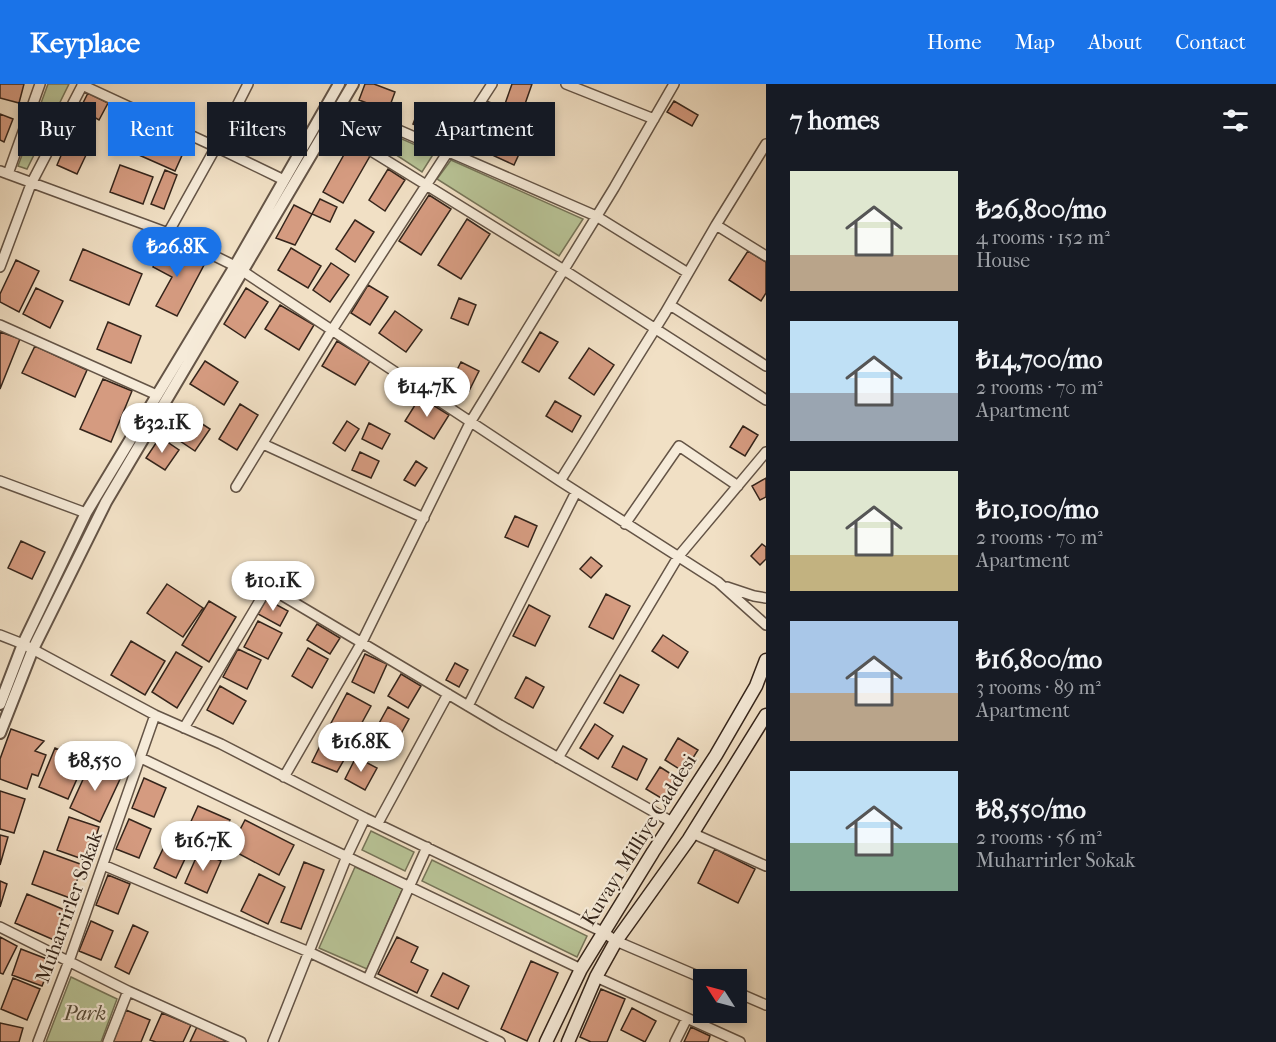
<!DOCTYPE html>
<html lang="en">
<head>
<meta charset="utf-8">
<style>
	:root { --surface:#171b24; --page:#242831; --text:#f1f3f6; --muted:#9ea1a6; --accent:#1a73e8 }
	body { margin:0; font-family:"IM FELL French Canon",serif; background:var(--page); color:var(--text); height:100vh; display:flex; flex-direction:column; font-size:22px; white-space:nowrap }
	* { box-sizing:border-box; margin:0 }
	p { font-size:20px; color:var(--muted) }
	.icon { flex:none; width:33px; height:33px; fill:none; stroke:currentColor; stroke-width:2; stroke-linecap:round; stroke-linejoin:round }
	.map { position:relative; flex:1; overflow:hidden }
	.details { display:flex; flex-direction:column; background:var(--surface); width:510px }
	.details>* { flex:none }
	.top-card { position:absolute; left:18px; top:18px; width:570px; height:54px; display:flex; gap:12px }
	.needle { width:39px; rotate:306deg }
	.fabs { position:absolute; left:693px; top:885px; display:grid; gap:12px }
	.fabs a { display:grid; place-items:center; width:54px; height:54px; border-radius:0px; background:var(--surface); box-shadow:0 3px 9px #0003; font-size:30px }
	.price { position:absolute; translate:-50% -51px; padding:0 14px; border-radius:21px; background:#fff; color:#222; font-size:20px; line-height:39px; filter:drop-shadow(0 2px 3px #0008) }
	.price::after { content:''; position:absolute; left:50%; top:36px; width:18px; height:14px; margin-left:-9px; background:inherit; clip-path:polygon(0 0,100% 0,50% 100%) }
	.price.on { background:var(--accent); color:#fff }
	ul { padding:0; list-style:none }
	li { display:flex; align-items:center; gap:18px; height:150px; padding:0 24px }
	li span { display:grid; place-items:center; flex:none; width:168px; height:120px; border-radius:0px; color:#555 }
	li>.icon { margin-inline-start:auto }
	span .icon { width:72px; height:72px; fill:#fffc; stroke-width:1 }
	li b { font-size:26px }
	h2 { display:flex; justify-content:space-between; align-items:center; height:72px; padding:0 24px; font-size:26px }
	.chip { padding:0 21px; border-radius:0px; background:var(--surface); box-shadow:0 3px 9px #0003; font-size:21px; line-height:54px }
	.chip.on { background:var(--accent); color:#fff }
	header { display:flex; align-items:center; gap:36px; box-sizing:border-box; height:84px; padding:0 30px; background:var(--accent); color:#fff }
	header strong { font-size:28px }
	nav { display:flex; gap:33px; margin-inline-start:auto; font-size:21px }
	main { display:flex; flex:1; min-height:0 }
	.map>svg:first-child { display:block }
	.green { fill:#b8c396; stroke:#767458; stroke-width:1.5 }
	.building { fill:#d59b80; stroke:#35251b; stroke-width:1.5 }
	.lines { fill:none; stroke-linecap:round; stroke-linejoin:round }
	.minor-casing { stroke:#645446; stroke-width:12 }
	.tertiary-casing { stroke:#645446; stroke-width:14 }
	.secondary-casing { stroke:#35251b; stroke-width:15 }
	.minor { stroke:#f6ebd9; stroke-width:9 }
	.tertiary { stroke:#f6ebd9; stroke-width:10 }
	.secondary { stroke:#f6ebd9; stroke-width:12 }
	.labels { text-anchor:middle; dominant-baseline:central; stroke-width:4.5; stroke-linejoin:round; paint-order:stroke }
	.street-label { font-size:20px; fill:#35251b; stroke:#f6ebd9 }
	.park-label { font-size:20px; font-style:italic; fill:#564c3a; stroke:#f6ebd9 }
</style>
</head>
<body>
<header>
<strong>Keyplace</strong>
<nav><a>Home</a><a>Map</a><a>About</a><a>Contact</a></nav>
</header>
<main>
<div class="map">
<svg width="766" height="958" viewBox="0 0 766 958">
	<rect width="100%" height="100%" fill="#f1e0c5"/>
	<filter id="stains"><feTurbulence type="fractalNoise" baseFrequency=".00333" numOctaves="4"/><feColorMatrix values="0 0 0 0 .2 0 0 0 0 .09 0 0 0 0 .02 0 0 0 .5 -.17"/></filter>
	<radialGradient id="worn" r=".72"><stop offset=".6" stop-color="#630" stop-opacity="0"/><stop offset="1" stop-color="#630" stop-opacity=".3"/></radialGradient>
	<path class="green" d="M48,0H69L27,85L18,82Z
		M370,41L434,69L422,88L366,51L365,44Z
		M451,76L583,135L559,172L437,95Z
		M371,747L414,768L405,787L362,766Z
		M432,776L587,852L577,873L422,797Z
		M355,783L403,804L367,885L319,864Z
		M71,893L117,915L101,958H46Z"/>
	<path class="building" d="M0,0H24L19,19L0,14Z
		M365,0H374L395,8L388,27L359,16Z
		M512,0H532L518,40L500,34Z
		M88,9L108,19L99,36L80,25Z
		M485,17L505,23L500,34L482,27Z
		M674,17L698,31L692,42L667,28Z
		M420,22L450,34L443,52L413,40Z
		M121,26L140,34L127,57L110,49Z
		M0,30L13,35L4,58L0,56Z
		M479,36L525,57L514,81L468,60Z
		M153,41L188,58L175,87L139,71Z
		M66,60L87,69L77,90L57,81Z
		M350,60L370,72L343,119L323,108Z
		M120,81L153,93L143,120L110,108Z
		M388,85L405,96L385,127L369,116Z
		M165,86L177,91L164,125L151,120Z
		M429,111L451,125L421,171L399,157Z
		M320,115L337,123L330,138L312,130Z
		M294,121L312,130L295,161L276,154Z
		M467,135L490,150L461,195L438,181Z
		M355,136L374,148L355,178L336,165Z
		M165,161L204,181L177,232L156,222L172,193L153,183Z
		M291,164L321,182L308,204L278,186Z
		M83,165L142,190L129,221L70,196Z
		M748,167L766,178V209L761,217L729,196Z
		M16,176L39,187L19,228L0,218V210Z
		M331,179L349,191L330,218L313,206Z
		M368,201L388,213L370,241L351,229Z
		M36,204L63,217L50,244L23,230Z
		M246,204L268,218L245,254L224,240Z
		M459,214L476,221L468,241L451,234Z
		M280,221L314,241L299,266L265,245Z
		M395,227L422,246L406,268L379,249Z
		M108,238L141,252L131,279L97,265Z
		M0,248L20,255L0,305Z
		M540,248L558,258L539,288L522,278Z
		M337,257L370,277L355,301L322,282Z
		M35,262L87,286L75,313L22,289Z
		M589,264L614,281L594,311L569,294Z
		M205,277L238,298L224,321L190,300Z
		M461,278L479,287L469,307L451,298Z
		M103,295L132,307L111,358L80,345Z
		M420,313L449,331L434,355L405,337Z
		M555,317L581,332L572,348L546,332Z
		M240,320L258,331L237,366L219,355Z
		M176,323L210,345L195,367L162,345Z
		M347,337L359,345L345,367L333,359Z
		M369,339L390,350L382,365L362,355Z
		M743,342L758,351L745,372L730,363Z
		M160,353L179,366L165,386L146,374Z
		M360,368L379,377L371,394L352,386Z
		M416,377L427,384L415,402L404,396Z
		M766,394V413L760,416L752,402Z
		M515,432L537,442L528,463L505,453Z
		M21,457L45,468L32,495L8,484Z
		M762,460L766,463V475L760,481L751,472Z
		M591,473L602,482L591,494L580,485Z
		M167,500L203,524L183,553L147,529Z
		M606,510L630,522L613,555L589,543Z
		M266,515L288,527L280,542L258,530Z
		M209,517L236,533L209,578L182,561Z
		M529,521L550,532L535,562L513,552Z
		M258,537L282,549L268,575L244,563Z
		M317,540L340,554L330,570L307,556Z
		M663,551L688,568L678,584L652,567Z
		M131,557L165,577L145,611L111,591Z
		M308,564L328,575L312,604L292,592Z
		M238,565L261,576L247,605L223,593Z
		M176,568L202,583L177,624L152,608Z
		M365,570L387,580L374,609L352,598Z
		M455,579L468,586L459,603L446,596Z
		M401,590L421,602L408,624L388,612Z
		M620,591L639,601L623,629L604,619Z
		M526,593L544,603L533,624L515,614Z
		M220,602L246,617L233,640L207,626Z
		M347,609L371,622L353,655L329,643Z
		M388,623L409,635L392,666L371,654Z
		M595,640L613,652L598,675L580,664Z
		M11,645L44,657L35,667L46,671L38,692L32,690L27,705L0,695V675Z
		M678,654L698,666L684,688L665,676Z
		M323,656L348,669L337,688L312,678Z
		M623,662L647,675L637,696L612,683Z
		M55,664L85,677L68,715L39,703Z
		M356,673L377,684L365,706L345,695Z
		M91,678L121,693L100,738L70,724Z
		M660,683L679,695L666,717L646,705Z
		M144,694L166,704L154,733L132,724Z
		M0,707L25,715L14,749L0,745Z
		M198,722L230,736L220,758L188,744Z
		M69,733L99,743L88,777L57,766Z
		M129,735L151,745L139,774L116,765Z
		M245,736L294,761L279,791L230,765Z
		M0,751L8,753L0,781Z
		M169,752L191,762L176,794L154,784Z
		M715,765L755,785L738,819L698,799Z
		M44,767L83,781L70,814L32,800Z
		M199,767L221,777L207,809L185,799Z
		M304,778L324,786L301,845L281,838Z
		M259,790L285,803L268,840L241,827Z
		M108,791L130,800L118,830L96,821Z
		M0,797L7,800L0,823Z
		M27,810L67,827L54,856L15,839Z
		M91,837L113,847L101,876L79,867Z
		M133,841L148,848L129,890L115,883Z
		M0,853L17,862L3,890L0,889Z
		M397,853L418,863L411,878L428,886L417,909L378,890Z
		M21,865L52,877L42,902L12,891Z
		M531,877L558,889L527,957L501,945Z
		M443,889L469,902L458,925L431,912Z
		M13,894L40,905L27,936L1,925Z
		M601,905L625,915L607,958H591L580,953Z
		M632,924L656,937L645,958L621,946Z
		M126,926L150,936L141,958H113Z
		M162,929L191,941L183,958H156L150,956Z
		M0,939L23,944L19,958H0Z
		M197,943L226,957V958H190Z
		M691,943L710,952L708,958H684Z"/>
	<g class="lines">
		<g class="minor-casing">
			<path id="minor" d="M566,0L654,35
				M82,1L216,63L284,96
				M341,21L596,132L688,189
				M329,41L564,186L766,316
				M0,87L168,149L235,182L560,397L718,498L766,541
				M8,90L40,0
				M716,141L766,172
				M168,149L216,63L248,0
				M0,183L31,100L83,0
				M670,221L766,282
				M0,241L157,311
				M263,360L424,434
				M0,397L86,429
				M560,397L665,229L716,141L766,60
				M236,403L332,246L492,0
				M625,440L679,362L738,402
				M727,503L754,512L766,514
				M0,551L23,560L155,631L221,660L365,734L603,848L616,857L707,896
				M468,622L576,408
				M184,644L268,503L500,641L672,738
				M141,674L581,885
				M558,674L678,473L766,368
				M284,693L362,558L471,337L614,104L674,0
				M378,739L448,610
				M692,749L766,782
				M103,781L309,868L500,958
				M0,843L128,907L241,958
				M596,893L740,958
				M368,895L427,763
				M736,908L766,921
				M38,958L69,877L155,631
				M108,958L128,907
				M273,958L347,772L365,734
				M675,958L687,934"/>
		</g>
		<g class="tertiary-casing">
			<path id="tertiary" d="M0,620L23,560L86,429L235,182L339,0
				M0,649L33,565L106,418L353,0"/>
		</g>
		<g class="secondary-casing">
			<path id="secondary" d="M546,958L581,885L653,768L716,671L756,602L766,576
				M568,958L596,893L616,857L689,755L766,631"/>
		</g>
		<use href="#minor" class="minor"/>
		<use href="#tertiary" class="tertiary"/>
		<use href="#secondary" class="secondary"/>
	</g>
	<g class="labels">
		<g class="street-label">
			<text transform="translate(639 756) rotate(-58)">Kuvayı Milliye Caddesi</text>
			<text transform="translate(69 823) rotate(-70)">Muharrirler Sokak</text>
		</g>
		<g class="park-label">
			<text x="85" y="929">Park</text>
		</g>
	</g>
	<rect width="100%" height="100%" filter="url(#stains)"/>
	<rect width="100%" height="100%" fill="url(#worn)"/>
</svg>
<div class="fabs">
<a><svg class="needle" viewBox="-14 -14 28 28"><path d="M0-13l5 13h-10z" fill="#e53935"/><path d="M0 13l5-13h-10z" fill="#9ea1a6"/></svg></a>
</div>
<b class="price on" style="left:177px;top:194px">₺26.8K</b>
<b class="price" style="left:427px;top:334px">₺14.7K</b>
<b class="price" style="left:162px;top:370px">₺32.1K</b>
<b class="price" style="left:273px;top:528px">₺10.1K</b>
<b class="price" style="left:361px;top:689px">₺16.8K</b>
<b class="price" style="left:95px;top:708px">₺8,550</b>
<b class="price" style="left:203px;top:788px">₺16.7K</b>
<div class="top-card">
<a class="chip">Buy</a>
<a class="chip on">Rent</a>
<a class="chip">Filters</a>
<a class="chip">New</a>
<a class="chip">Apartment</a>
</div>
</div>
<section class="details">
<h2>7 homes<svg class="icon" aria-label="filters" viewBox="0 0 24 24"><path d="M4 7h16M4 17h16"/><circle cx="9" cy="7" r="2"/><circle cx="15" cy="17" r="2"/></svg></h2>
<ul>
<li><span style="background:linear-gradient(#dfe7d0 70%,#b9a48a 0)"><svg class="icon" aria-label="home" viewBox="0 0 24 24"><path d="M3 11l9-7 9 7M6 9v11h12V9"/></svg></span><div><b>₺26,800/mo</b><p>4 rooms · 152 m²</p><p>House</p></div></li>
<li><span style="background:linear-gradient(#bfe0f5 60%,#9aa5b1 0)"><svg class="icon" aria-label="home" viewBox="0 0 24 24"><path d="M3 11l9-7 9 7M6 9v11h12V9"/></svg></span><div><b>₺14,700/mo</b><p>2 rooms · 70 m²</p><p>Apartment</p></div></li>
<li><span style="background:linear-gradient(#dfe7d0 70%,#c2b280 0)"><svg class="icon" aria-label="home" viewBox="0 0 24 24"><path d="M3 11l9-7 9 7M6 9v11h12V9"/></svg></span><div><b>₺10,100/mo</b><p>2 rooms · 70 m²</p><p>Apartment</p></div></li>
<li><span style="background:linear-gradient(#a9c7e8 60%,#b9a48a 0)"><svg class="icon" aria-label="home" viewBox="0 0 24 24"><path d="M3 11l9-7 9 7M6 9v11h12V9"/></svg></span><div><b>₺16,800/mo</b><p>3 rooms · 89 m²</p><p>Apartment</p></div></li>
<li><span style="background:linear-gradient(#bfe0f5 60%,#7fa58c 0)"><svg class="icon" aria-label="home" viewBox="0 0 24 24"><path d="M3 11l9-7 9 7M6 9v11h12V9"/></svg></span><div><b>₺8,550/mo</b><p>2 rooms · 56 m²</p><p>Muharrirler Sokak</p></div></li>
</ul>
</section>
</main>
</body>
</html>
